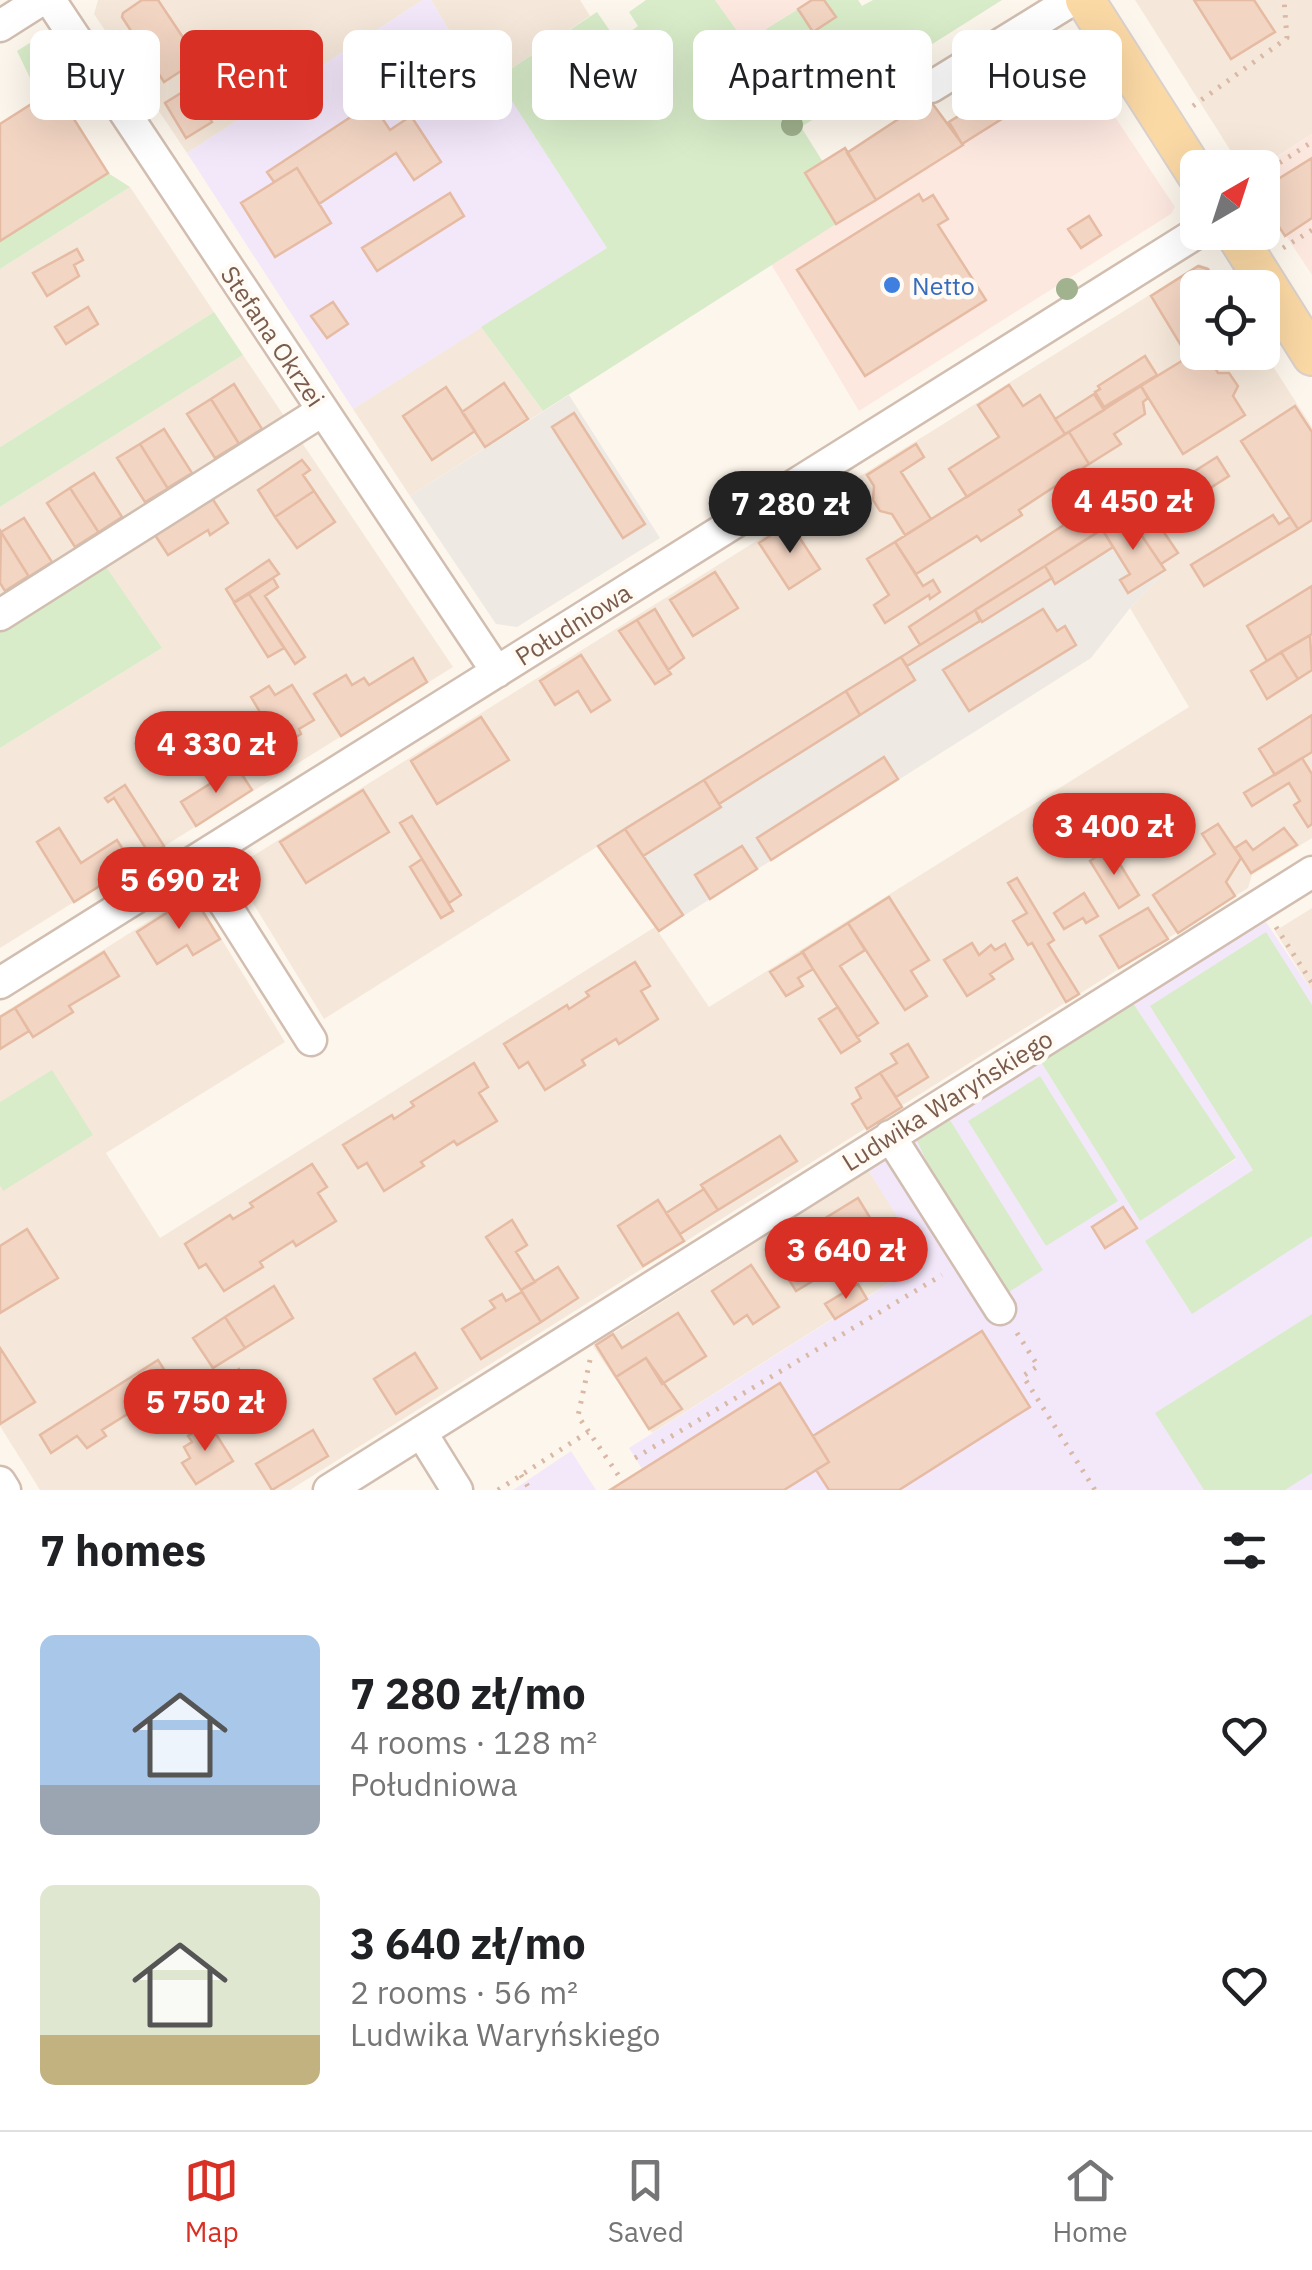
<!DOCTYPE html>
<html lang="en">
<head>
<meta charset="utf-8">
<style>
	:root { --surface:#fff; --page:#f6f6f6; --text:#202124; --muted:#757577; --line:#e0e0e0; --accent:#d93025 }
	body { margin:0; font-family:"IBM Plex Sans",sans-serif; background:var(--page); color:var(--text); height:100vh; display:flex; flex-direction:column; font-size:38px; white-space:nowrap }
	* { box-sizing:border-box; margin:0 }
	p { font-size:32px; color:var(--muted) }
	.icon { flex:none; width:55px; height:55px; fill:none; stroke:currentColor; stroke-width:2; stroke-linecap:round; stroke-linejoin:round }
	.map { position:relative; height:1490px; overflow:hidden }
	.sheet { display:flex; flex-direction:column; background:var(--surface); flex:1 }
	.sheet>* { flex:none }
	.banner { position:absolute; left:30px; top:30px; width:1252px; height:90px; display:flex; gap:20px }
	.needle { width:65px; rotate:39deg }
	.controls { position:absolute; left:1180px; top:150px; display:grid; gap:20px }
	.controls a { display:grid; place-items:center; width:100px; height:100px; border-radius:15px; background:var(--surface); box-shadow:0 10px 40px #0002; font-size:50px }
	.price { position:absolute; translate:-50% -85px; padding:0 22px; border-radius:35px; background:var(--accent); color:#fff; font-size:32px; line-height:65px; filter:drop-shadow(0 2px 5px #0008) }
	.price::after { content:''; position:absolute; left:50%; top:60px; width:30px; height:22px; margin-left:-15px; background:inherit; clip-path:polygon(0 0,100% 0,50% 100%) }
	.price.on { background:#222; color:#fff }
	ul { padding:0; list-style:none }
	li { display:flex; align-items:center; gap:30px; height:250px; padding:0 40px }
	li span { display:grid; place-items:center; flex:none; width:280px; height:200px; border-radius:15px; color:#555 }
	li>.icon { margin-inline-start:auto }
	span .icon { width:120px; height:120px; fill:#fffc; stroke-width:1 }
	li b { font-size:42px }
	h2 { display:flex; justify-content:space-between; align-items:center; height:120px; padding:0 40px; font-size:42px }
	.chip { padding:0 35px; border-radius:15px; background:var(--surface); box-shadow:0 10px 40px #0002; font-size:35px; line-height:90px }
	.chip.on { background:var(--accent); color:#fff }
	.dock { display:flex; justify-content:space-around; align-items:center; height:140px; border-top:2px solid var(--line); background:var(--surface); font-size:28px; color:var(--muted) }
	.dock a { display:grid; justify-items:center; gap:5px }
	.dock .on { color:var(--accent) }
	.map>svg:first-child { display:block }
	.residential { fill:#f5e8da }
	.commercial { fill:#fde8e0 }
	.industrial { fill:#efe9e4 }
	.education { fill:#f3e8fa }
	.green { fill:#d8ecc9 }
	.building { fill:#f3d5c3; stroke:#e6bba3; stroke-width:2.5 }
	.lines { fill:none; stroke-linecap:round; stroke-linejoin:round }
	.minor-casing { stroke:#d1beb0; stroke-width:35 }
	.major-casing { stroke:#dad1cd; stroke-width:42 }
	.path { stroke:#d9b8a5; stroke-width:5; stroke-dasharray:2.5 8; stroke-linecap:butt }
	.minor { stroke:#fff; stroke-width:30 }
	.major { stroke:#fbd9a5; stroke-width:38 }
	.tree { fill:#a0b28e }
	.shop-dot { fill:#3f7fe0; stroke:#fffaf3; stroke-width:4 }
	.labels { text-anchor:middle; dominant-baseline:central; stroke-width:9; stroke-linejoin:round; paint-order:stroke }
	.shop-label { font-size:25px; fill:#366cbe; stroke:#fffaf3; text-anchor:start }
	.street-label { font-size:25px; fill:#7a5c4d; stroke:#fffaf3 }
</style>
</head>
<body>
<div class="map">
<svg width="1312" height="1490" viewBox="0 0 1312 1490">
	<rect width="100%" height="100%" fill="#fdf6ec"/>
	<path class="residential" d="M98,0H423L187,153L94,14Z
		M431,0H580L590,16L483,87Z
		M1135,0H1312V134L1261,167H1241Z
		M130,187L214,312L0,447V269Z
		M1199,264L1208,267L1222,287L1198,288V352L1263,351L1312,427V838L1252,875L1248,888L290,1490H40L0,1426V1015L193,893L285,1042L106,1153L160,1238L655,927L709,1007L1189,707L1130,608L1165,572L1126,513L324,1019L232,869Z
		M481,327L543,411L410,496L353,409Z
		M243,355L453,667L0,948V748L162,648L0,629V507Z
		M1312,908V991L1275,931Z
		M869,1171L925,1260L652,1433L593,1346Z"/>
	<path class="commercial" d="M715,0H812L745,42Z
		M1083,69L1175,207L1171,214L859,411L771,264Z
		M1312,134V275L1263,201L1261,168Z"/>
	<path class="industrial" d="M569,395L660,538L517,627L496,624L410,496Z
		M1127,513L1165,572L1130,608L1091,658L658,932L596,845Z"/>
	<path class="education" d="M423,0H431L483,87L497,78L608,248L353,409L187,153Z
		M1266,922L1312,991V1490H610L642,1469L629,1448L924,1261L869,1171L1041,1062L1140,1220L1236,1159L1133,1003Z
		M571,1451L596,1490H513Z"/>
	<path class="green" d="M646,0H715L745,42L798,9L813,31L835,17L824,0H858L862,6L873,0H1002L801,127L823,162L805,173L836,224L543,411L481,327L607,248L497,78L597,12L617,41L638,26L629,12Z
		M52,29L57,37L38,49L55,74L32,82L17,51Z
		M108,173L130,187L0,269V241Z
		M214,312L243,355L0,507V447Z
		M104,564L162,648L0,748V629Z
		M1266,932L1312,1005V1236L1192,1314L1145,1241L1253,1170L1150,1006Z
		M1133,1003L1236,1158L1140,1221L1041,1062Z
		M52,1070L93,1135L3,1191L0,1185V1102Z
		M1040,1076L1118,1201L1046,1246L968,1121Z
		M950,1120L1043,1270L1009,1292L930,1168L917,1141Z
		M1312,1314V1473L1285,1490H1204L1155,1413Z"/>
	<path class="building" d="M142,0H158L198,60L164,82L122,17L123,13Z
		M812,0H824L836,17L813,32L798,9Z
		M1194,0H1254L1275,32L1231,59Z
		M1068,47L1082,69L1016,110L1001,86L1014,78L1016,81Z
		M1082,69L1099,98L1074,114L1056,86Z
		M202,80L216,103L205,110L212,122L186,138L165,103Z
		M1003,88L1016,110L962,144L949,122Z
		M55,89L108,173L0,241V124Z
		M929,99L963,145L876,200L847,153Z
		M372,103L390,130L411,116L441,162L414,180L396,153L319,204L297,168L274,182L267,172Z
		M845,148L876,200L836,224L805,173Z
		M1312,158V218L1285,236L1262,200V189Z
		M297,168L331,223L275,257L241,203Z
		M450,193L464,216L377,271L362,248Z
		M919,194L923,201L933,195L948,219L938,225L986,300L865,376L797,270Z
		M1089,216L1101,235L1081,248L1068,229Z
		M77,249L83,260L74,265L79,276L47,296L33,273Z
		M1198,266L1208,269L1220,288H1198V351L1188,357L1151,296Z
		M333,302L348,324L327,338L311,316Z
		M88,307L98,324L66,344L55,327Z
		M1198,351L1205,352L1218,373H1229L1238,386L1233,396L1245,415L1183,454L1141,386Z
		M1145,356L1157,375L1104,407L1095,392L1100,389L1098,386Z
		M504,383L528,419L485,447L462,412Z
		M234,384L262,429L240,443L241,447L211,399Z
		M1009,385L1023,406L1040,395L1065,434L967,497L949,469L999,437L978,405Z
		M1141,386L1148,398L1143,402L1145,414L1114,434L1121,444L1089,464L1069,432Z
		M446,387L475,431L432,460L403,416Z
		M1094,394L1104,410L1065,434L1055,419Z
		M211,399L241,447L238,444L215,458L187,414Z
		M1295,406L1312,432V520L1298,529L1241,441Z
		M574,413L645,524L623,538L552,427Z
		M164,429L192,473L169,487L170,492L140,444Z
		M1069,432L1089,464L1019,510L1022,515L981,541L977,536L916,574L895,542Z
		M140,444L170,492L167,489L145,502L117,458Z
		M916,444L924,457L901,472L931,519L905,535L892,514L880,511L873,500L874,486L867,475Z
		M1217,457L1229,476L1157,522L1178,553L1161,564L1127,514Z
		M302,460L310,470L303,475L314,491L275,517L258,490Z
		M94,473L122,517L99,532L101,536L70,488Z
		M1125,484L1138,507L1111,524L1097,503Z
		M70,488L101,536L97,533L75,547L47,503Z
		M314,491L335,522L297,548L275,517Z
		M212,498L228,523L210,535L208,530L168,555L155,535Z
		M1097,503L1111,524L920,645L909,627Z
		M1127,514L1165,570L1128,593L1120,580L1130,574L1102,529Z
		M1273,515L1279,524L1290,517L1298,529L1204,586L1191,565Z
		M24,518L52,562L30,576L31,580L1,532Z
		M790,523L820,569L789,589L759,543Z
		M1102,529L1113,547L1055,584L1045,566Z
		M1,532L31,580L27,577L5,591L0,583Z
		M895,542L923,586L933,580L940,592L930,599L929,595L885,623L874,605L889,595L867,559Z
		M269,560L279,574L234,602L226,589Z
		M1045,566L1052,578L982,622L975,610Z
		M715,572L738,608L693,636L670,600Z
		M273,578L278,587L265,596L305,657L295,664L249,594Z
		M1312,586V634L1267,661L1247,626Z
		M249,594L284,648L268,657L234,603Z
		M655,609L684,658L668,670L637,620Z
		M1043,609L1057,631L1065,626L1076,645L969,711L943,670Z
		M975,610L980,621L907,666L901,657Z
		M637,620L671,674L655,684L619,631Z
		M1310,635L1312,670L1298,679L1281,652Z
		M1281,652L1298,679L1267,699L1251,671Z
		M581,655L610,700L591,712L578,691L555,705L540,681Z
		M901,657L915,680L860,715L846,691Z
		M413,658L427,682L341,736L314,694L346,675L352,685L364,678L369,685Z
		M292,685L314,720L299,729L301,734L280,746L251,697L269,686L275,695Z
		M846,691L860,715L719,804L704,780Z
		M1312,715V752L1275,775L1259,749Z
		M481,717L509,760L437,804L411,761Z
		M884,757L898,779L771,860L757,838Z
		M1302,758L1312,774V824L1308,827L1294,805L1300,801L1289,783L1252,806L1244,793Z
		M237,767L252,790L196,826L181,802Z
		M704,780L721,807L643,856L625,829Z
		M125,785L164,846L150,855L114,798L108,802L105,798Z
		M363,790L389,832L306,883L280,842Z
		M412,816L461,895L449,903L400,823Z
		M1218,824L1241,858L1226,882L1235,896L1178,933L1153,895L1215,854L1202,834Z
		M59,828L81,863L117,840L133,865L74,902L37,842Z
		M1284,828L1297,845L1251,873L1235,848L1246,841L1253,850Z
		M625,829L683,915L659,931L598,846Z
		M742,846L757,869L710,899L695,875Z
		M1110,848L1139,895L1119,908L1090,861Z
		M422,859L453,911L441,918L410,867Z
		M1017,878L1054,940L1048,944L1079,994L1066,1002L1032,943L1028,945L1013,921L1027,913L1008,883Z
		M1084,893L1098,916L1086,923L1083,918L1064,929L1054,913Z
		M193,896L220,939L193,955L187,945L157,964L137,932Z
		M889,897L929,960L911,971L927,996L905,1010L848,923Z
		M1148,908L1168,939L1119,968L1100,936Z
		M848,923L865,950L840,966L878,1023L857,1037L802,952Z
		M972,943L979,955L991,945L995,950L1005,944L1013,959L990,974L994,979L967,996L944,960Z
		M104,952L119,976L69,1006L73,1012L33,1037L15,1008Z
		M803,952L813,969L798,978L803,986L786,996L770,972Z
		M635,962L650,986L641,991L658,1019L619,1044L616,1039L582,1060L585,1065L545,1090L528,1062L519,1068L504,1044L567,1005L569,1009L589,996L586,992Z
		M838,1007L860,1041L841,1053L819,1019Z
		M15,1008L29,1031L0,1049V1017Z
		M908,1044L928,1077L896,1097L880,1073L897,1063L891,1054Z
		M474,1063L488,1087L479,1093L497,1121L457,1145L454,1141L421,1162L424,1166L384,1191L367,1163L358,1168L343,1145L392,1115L394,1119L414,1106L411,1102Z
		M880,1073L902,1107L867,1129L852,1104L861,1098L856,1088Z
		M780,1136L797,1161L718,1210L701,1185Z
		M312,1164L327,1187L318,1193L336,1221L296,1246L293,1241L260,1262L263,1267L224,1291L206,1264L199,1268L185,1244L230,1215L233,1219L253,1207L250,1203Z
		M704,1189L718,1210L680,1234L666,1213Z
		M858,1198L883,1239L872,1245L877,1253L860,1264L855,1256L844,1263L819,1222Z
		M658,1200L684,1241L643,1266L618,1226Z
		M1123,1207L1137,1228L1105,1248L1092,1227Z
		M512,1220L527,1245L516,1252L535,1282L521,1290L486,1237Z
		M27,1229L58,1278L0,1313V1246Z
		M908,1241L919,1259L903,1269L892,1251Z
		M786,1242L811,1282L796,1291L772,1252Z
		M751,1265L779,1307L753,1324L747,1315L734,1324L712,1291Z
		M558,1267L578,1298L541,1322L521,1290Z
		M858,1284L867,1299L835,1319L825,1304Z
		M274,1286L293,1318L245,1348L225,1317Z
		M522,1292L541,1322L481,1359L462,1329L495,1308L490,1301L502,1294L506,1301Z
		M678,1313L706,1356L662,1384L646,1358L616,1377L596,1345L613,1334L622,1348Z
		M225,1317L245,1348L213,1368L193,1338Z
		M982,1331L1030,1407L899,1490H829L816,1470L829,1462L813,1436Z
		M0,1348L35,1402L0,1424Z
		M415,1353L437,1388L396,1414L374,1379Z
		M646,1358L682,1409L649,1429L616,1377Z
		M158,1360L174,1385L102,1430L106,1436L87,1448L77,1436L51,1453L40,1435Z
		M239,1369L267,1418L253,1427L222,1381Z
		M780,1383L829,1462L784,1490H610Z
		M209,1423L233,1461L196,1484L182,1463L190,1458L184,1447L192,1442L188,1436Z
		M313,1430L328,1456L272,1490L256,1464Z"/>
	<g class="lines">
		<g class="minor-casing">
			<path id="minor" d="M50,0L497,672
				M0,26L41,0
				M931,87L1072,0
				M0,615L322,411
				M197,860L311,1040
				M0,983L1198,232
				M890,1136L1000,1309
				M421,1432L457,1490
				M0,1482L5,1490
				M329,1490L1312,872"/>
		</g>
		<g class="major-casing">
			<path id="major" d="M1085,0L1198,177
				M1234,232L1312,356"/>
		</g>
		<path class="path" d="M1193,106L1287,38L1284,0
			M1262,174L1312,142
			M1283,248L1312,230
			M1276,927L1312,983
			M1017,1333L1038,1366L1023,1376L1095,1490
			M590,1360L578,1416L623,1482
			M635,1458L942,1275
			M521,1475L530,1490
			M498,1490L588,1432"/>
		<use href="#minor" class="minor"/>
		<use href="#major" class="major"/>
	</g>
	<g class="tree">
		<circle cx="792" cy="125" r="11"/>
		<circle cx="1067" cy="289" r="11"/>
	</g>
	<circle class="shop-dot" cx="892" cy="285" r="10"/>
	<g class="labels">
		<g class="shop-label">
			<text x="912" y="285">Netto</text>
		</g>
		<g class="street-label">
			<text transform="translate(273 336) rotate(56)">Stefana Okrzei</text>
			<text transform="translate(573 624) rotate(-32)">Południowa</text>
			<text transform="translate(947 1100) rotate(-32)">Ludwika Waryńskiego</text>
		</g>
	</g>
</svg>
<div class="controls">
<a><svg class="needle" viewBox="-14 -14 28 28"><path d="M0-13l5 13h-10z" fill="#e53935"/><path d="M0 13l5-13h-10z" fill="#757577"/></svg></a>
<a><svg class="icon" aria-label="locate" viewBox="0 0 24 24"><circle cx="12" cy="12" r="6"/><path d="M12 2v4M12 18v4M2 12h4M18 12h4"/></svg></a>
</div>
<b class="price" style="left:1133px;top:553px">4 450 zł</b>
<b class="price on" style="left:790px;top:556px">7 280 zł</b>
<b class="price" style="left:216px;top:796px">4 330 zł</b>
<b class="price" style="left:1114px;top:878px">3 400 zł</b>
<b class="price" style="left:179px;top:932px">5 690 zł</b>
<b class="price" style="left:846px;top:1302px">3 640 zł</b>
<b class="price" style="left:205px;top:1454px">5 750 zł</b>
<div class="banner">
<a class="chip">Buy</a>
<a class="chip on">Rent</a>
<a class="chip">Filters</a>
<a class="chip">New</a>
<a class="chip">Apartment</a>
<a class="chip">House</a>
</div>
</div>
<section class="sheet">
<h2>7 homes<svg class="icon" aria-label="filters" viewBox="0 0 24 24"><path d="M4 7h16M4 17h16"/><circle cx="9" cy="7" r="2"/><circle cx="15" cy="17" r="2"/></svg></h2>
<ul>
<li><span style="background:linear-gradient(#a9c7e8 75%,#9aa5b1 0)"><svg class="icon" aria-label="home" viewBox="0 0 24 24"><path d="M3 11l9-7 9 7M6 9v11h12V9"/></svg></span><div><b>7 280 zł/mo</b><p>4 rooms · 128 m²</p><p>Południowa</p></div><svg class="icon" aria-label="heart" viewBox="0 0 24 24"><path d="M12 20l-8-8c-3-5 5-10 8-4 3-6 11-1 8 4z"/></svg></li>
<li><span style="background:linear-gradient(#dfe7d0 75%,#c2b280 0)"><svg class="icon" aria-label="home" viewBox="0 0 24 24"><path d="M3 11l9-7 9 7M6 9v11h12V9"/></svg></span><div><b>3 640 zł/mo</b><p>2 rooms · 56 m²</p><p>Ludwika Waryńskiego</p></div><svg class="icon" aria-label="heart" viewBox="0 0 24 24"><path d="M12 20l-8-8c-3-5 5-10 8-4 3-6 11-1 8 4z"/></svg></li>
</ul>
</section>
<nav class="dock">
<a class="on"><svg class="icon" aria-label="map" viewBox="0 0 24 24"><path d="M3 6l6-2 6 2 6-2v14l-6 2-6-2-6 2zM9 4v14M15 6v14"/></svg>Map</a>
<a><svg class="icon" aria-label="saved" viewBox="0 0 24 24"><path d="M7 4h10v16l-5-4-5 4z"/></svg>Saved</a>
<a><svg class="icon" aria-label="home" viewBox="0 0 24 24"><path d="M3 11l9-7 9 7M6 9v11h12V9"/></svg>Home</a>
</nav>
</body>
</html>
